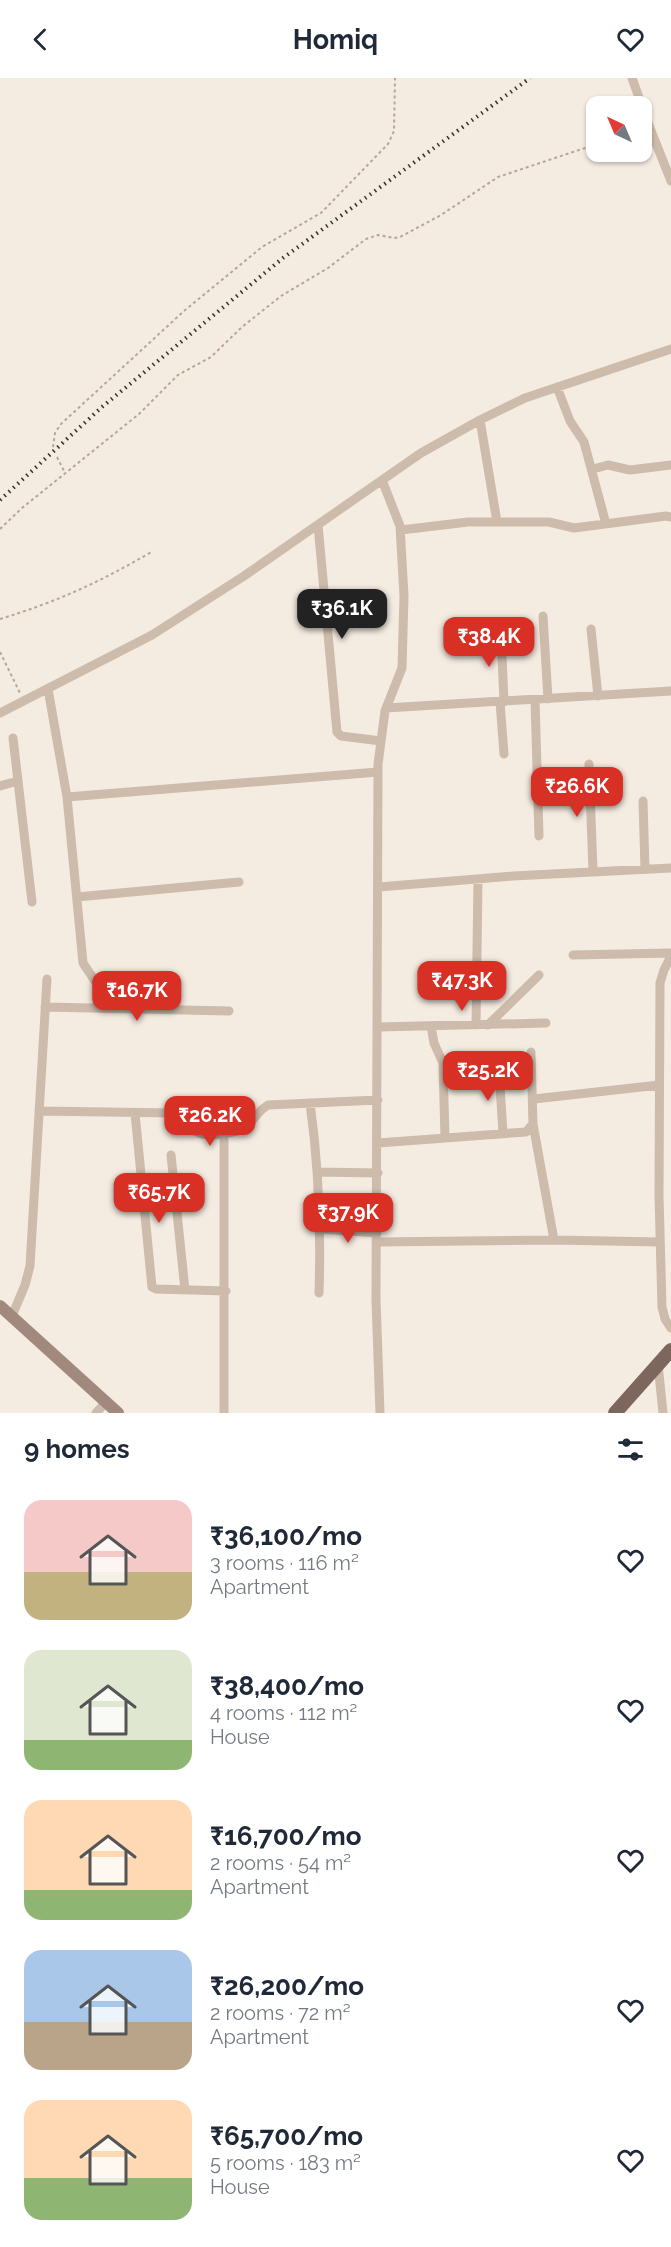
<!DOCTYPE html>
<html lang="en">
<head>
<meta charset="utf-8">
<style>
	:root { --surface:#fff; --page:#f2f2f3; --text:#1f2937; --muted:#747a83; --accent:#d93025 }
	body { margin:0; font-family:Raleway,sans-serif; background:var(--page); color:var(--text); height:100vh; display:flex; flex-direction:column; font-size:22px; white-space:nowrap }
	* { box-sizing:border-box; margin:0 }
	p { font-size:20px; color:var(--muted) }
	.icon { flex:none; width:33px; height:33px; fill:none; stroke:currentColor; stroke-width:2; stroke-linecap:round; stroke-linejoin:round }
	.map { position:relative; height:1335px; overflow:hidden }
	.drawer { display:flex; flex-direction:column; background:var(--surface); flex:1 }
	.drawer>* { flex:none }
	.needle { width:39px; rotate:316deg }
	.fabs { position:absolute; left:586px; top:18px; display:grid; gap:12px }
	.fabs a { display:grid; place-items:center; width:66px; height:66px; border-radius:12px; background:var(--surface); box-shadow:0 2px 4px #0004; font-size:30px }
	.price { position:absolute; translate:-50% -51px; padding:0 14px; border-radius:12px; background:var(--accent); color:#fff; font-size:20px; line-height:39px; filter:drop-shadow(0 2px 3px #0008) }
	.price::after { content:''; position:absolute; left:50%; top:36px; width:18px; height:14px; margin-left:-9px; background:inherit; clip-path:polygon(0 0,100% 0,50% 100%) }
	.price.active { background:#222; color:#fff }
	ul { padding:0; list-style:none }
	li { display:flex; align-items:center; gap:18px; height:150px; padding:0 24px }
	li span { display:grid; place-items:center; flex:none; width:168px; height:120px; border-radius:18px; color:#555 }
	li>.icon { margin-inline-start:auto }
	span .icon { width:72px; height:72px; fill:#fffc; stroke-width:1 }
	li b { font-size:26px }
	h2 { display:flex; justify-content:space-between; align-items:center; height:72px; padding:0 24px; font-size:26px }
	header { display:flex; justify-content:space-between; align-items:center; height:78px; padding:0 24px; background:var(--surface); font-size:27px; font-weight:700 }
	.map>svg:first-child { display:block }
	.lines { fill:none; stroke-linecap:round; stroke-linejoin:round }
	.path { stroke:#b9a596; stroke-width:2; stroke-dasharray:3 3; stroke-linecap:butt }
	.minor { stroke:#cdbbac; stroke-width:9 }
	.secondary { stroke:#a18a7d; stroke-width:12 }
	.primary { stroke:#7d675c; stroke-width:14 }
	.rail { stroke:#3b302b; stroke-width:4; stroke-dasharray:1.5 4.5; stroke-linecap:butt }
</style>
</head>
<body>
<header><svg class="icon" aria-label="back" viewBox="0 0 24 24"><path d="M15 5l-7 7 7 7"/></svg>Homiq<svg class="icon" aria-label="heart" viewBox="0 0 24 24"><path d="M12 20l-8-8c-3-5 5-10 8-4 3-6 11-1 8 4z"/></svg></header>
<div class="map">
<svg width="671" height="1335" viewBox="0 0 671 1335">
	<rect width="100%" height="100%" fill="#f4ebe1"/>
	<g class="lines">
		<path class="path" d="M53,369L55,355L61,346L184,233L262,169L321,135L388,66L394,53L395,0
			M57,379L65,395
			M0,451L22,430L139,336L178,297L211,279L242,249L281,218L328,190L366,161L378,157L394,160L400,159L441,137L498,99L597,66
			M0,541C59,523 100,504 153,473
			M0,574L20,615"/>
		<path class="minor" d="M632,0L642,28
			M642,30L671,103
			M557,309L570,343L584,364L606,446
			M480,342L497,444
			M593,391L608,387L630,392L671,387
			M318,447L337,654L341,658L381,663
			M401,452L468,444H549L574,450L666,438L671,439
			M543,538L548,621
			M591,551L598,618
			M501,555L504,624
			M48,611L67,719L83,885L97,906L98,930
			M535,622L539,758
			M500,624L504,676
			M386,630L671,613
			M0,635L152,557L244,498L421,375L480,342L525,320L671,271
			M13,660L32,824
			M589,686L593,793
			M0,708L18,703
			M67,719L378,694
			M643,723L645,791
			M379,809L513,798L671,790
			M77,819L239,804
			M573,877L671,875
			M671,878L664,892L660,905L659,1118L662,1229L665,1241L671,1250
			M45,929L229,933
			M476,947L478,801
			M488,947L539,897
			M431,948L434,965L443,985L445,1060
			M379,949L546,945
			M499,992L503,1055
			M534,1021L659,1007
			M310,1025C319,1089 321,1151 319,1215
			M39,1033L174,1035L183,1038C188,1043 191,1053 199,1055C209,1059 241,1055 248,1047C256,1039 258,1033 268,1027L378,1022
			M135,1035L152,1209L156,1211L226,1213
			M533,1046L554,1162
			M378,1065L526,1054L533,1046L531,974
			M171,1077L185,1212
			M318,1094L378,1095
			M321,1151L377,1155
			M377,1164L554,1162L660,1164
			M12,1238L25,1207L30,1188L47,901
			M658,1286L663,1335
			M96,1335L106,1324
			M224,1335V1055
			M380,1335L376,1222L378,686L385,633L402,590L404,518L400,448L382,402"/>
		<path class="secondary" d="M0,1228L118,1335"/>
		<path class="primary" d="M615,1335L671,1272"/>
		<path class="rail" d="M0,422L102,329L283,180L530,0"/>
	</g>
</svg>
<div class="fabs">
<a><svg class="needle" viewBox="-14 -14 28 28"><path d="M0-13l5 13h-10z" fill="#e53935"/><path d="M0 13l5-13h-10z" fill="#747a83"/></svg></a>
</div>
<b class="price active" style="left:342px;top:562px">₹36.1K</b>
<b class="price" style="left:489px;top:590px">₹38.4K</b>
<b class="price" style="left:577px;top:740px">₹26.6K</b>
<b class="price" style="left:462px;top:934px">₹47.3K</b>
<b class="price" style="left:137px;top:944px">₹16.7K</b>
<b class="price" style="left:488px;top:1024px">₹25.2K</b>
<b class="price" style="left:210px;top:1069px">₹26.2K</b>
<b class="price" style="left:159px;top:1146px">₹65.7K</b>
<b class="price" style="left:348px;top:1166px">₹37.9K</b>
</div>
<section class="drawer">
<h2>9 homes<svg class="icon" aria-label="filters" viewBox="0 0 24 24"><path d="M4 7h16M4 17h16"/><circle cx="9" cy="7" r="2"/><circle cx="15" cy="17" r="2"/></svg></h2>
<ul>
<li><span style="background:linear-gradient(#f6c9c9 60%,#c2b280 0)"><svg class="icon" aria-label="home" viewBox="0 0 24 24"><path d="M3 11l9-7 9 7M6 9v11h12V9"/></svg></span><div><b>₹36,100/mo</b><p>3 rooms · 116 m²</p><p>Apartment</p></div><svg class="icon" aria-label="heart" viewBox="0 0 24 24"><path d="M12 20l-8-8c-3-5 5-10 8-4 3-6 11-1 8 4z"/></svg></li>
<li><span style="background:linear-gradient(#dfe7d0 75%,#8fb573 0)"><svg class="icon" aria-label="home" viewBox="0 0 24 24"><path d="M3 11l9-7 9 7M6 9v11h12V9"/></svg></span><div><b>₹38,400/mo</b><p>4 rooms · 112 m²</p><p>House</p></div><svg class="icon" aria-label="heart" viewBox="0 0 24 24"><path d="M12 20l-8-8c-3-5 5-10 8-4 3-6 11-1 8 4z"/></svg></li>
<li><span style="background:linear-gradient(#ffd9b3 75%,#8fb573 0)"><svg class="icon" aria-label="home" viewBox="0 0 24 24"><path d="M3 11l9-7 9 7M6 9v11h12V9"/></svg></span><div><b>₹16,700/mo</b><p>2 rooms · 54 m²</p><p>Apartment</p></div><svg class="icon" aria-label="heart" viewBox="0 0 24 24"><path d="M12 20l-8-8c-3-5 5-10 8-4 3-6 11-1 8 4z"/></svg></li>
<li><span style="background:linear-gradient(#a9c7e8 60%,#b9a48a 0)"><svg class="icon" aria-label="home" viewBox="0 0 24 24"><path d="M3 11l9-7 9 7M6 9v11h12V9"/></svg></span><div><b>₹26,200/mo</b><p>2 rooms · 72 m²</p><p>Apartment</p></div><svg class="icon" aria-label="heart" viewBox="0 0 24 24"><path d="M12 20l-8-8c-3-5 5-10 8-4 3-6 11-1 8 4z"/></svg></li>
<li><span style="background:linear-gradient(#ffd9b3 65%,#8fb573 0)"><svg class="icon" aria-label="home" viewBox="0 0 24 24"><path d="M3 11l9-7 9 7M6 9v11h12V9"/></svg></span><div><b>₹65,700/mo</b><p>5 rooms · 183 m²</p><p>House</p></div><svg class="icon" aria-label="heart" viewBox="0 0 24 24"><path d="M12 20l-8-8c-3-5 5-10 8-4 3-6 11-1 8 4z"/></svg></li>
</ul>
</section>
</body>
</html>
